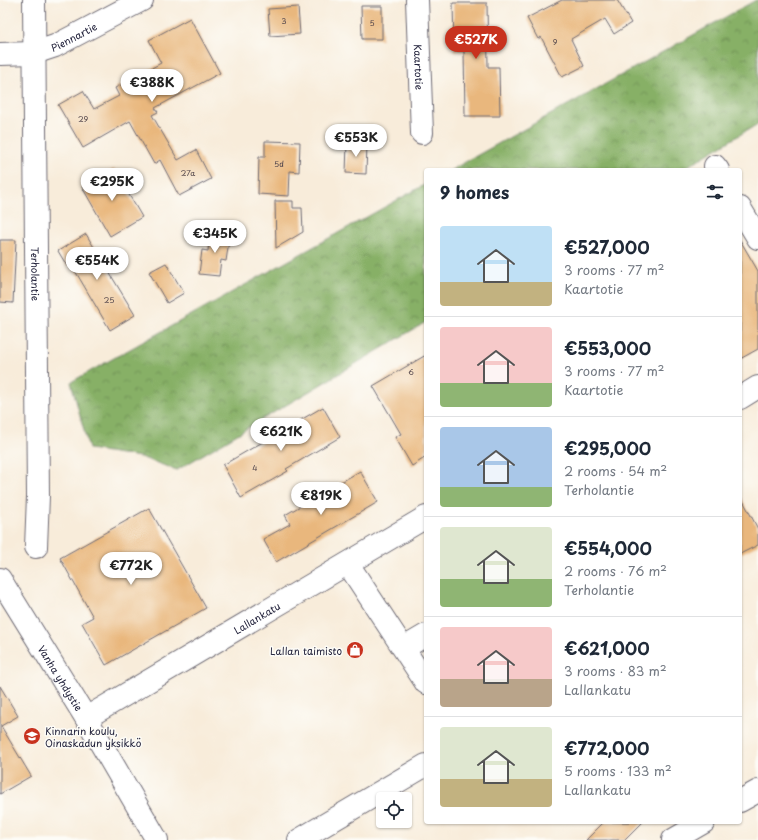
<!DOCTYPE html>
<html lang="en">
<head>
<meta charset="utf-8">
<style>
	:root { --surface:#fff; --page:#f2f2f3; --text:#1f2937; --muted:#747a83; --line:#e0e1e3; --accent:#c8321e }
	body { margin:0; font-family:"Playpen Sans",sans-serif; background:var(--page); color:var(--text); height:100vh; display:flex; flex-direction:column; font-size:15px; white-space:nowrap }
	* { box-sizing:border-box; margin:0 }
	p { font-size:13px; color:var(--muted) }
	.icon { flex:none; width:22px; height:22px; fill:none; stroke:currentColor; stroke-width:2; stroke-linecap:round; stroke-linejoin:round }
	.map { position:relative; flex:1; overflow:hidden }
	.sheet { position:absolute; left:424px; top:168px; width:318px; height:656px; display:flex; flex-direction:column; background:var(--surface); border-radius:4px; box-shadow:0 1px 3px #0004 }
	.sheet>* { flex:none }
	.buttons { position:absolute; left:376px; top:792px; display:grid; gap:8px }
	.buttons a { display:grid; place-items:center; width:36px; height:36px; border-radius:4px; background:var(--surface); box-shadow:0 1px 3px #0004; font-size:20px }
	.price { position:absolute; translate:-50% -34px; padding:0 9px; border-radius:14px; background:#fff; color:#222; font-size:13px; line-height:26px; filter:drop-shadow(0 1px 2px #0008) }
	.price::after { content:''; position:absolute; left:50%; top:24px; width:12px; height:9px; margin-left:-6px; background:inherit; clip-path:polygon(0 0,100% 0,50% 100%) }
	.price.selected { background:var(--accent); color:#fff }
	ul { padding:0; list-style:none }
	li { display:flex; align-items:center; gap:12px; height:100px; padding:0 16px }
	li+li { border-top:1px solid var(--line) }
	li span { display:grid; place-items:center; flex:none; width:112px; height:80px; border-radius:4px; color:#555 }
	li>.icon { margin-inline-start:auto }
	span .icon { width:48px; height:48px; fill:#fffc; stroke-width:1 }
	li b { font-size:17px }
	h2 { display:flex; justify-content:space-between; align-items:center; height:48px; padding:0 16px; font-size:17px }
	.map>svg:first-child { display:block }
	.forest { fill:url(#forest-crowns); stroke:#546950 }
	.building { fill:#e9b77d }
	.lines { fill:none; stroke-linecap:round; stroke-linejoin:round }
	.minor-casing { stroke:#6d6973; stroke-width:24 }
	.minor { stroke:#fff; stroke-width:22 }
	.labels { text-anchor:middle; dominant-baseline:central; stroke-width:3; stroke-linejoin:round; paint-order:stroke }
	.number-label { font-size:8px; fill:#54474c }
	.street-label { font-size:10px; fill:#22223b; stroke:#fdfcf7 }
	.poi-label { font-size:10px; fill:#22223b; stroke:#fdfcf7; text-anchor:end }
</style>
</head>
<body>
<div class="map">
<svg width="758" height="840" viewBox="0 0 758 840">
	<defs>
		<pattern id="forest-crowns" width="20" height="18" patternUnits="userSpaceOnUse"><rect width="20" height="18" fill="#87b066"/><path d="M2 6a3 3 0 1 1 6 0M12 15a3 3 0 1 1 6 0" fill="none" stroke="#6e8f55"/></pattern>
	</defs>
	<rect width="100%" height="100%" fill="#fdfcf7"/>
	<filter id="ink" filterUnits="userSpaceOnUse"><feTurbulence type="fractalNoise" baseFrequency=".025" numOctaves="2"/><feDisplacementMap in="SourceGraphic" scale="8" xChannelSelector="R" yChannelSelector="G"/><feConvolveMatrix kernelMatrix="1 2 1 2 8 2 1 2 1" color-interpolation-filters="sRGB"/></filter>
	<filter id="wash" filterUnits="userSpaceOnUse"><feTurbulence type="fractalNoise" baseFrequency=".012" numOctaves="4" result="noise"/><feDisplacementMap in="SourceGraphic" scale="16" xChannelSelector="R" yChannelSelector="G"/><feGaussianBlur stdDeviation="0.9" result="paint"/><feColorMatrix in="noise" values="0 0 0 0 0 0 0 0 0 0 0 0 0 0 0 0 0 1.4 0 .05"/><feComposite in="paint" operator="in"/></filter>
	<g filter="url(#wash)">
		<rect width="100%" height="100%" fill="#f8ecda"/>
		<path class="forest" d="M756,0H758V124L681,170H451Z
			M426,184V322L177,470L140,457L89,449L71,382Z"/>
		<g id="blocks">
			<path class="building" d="M562,0H617L631,23L614,34L605,19L571,39L584,66L562,77L541,37L538,39L527,18Z
				M453,3H487L488,67H499L500,116H465L464,51H454Z
				M361,6H382V39H362Z
				M298,7L300,34L270,36L268,9Z
				M190,18L220,73L155,108L158,112L152,115L178,160L196,150L211,179L179,196L160,160L154,164L130,121L83,148L58,105L83,91L94,109L119,96L115,88L161,63L149,40Z
				M265,141L300,142L299,172L290,171L289,196L258,194L259,157H265Z
				M347,143L367,144L366,174L346,173Z
				M114,169L142,217L110,236L82,187Z
				M275,201H293V208H302L303,232L276,248Z
				M210,232L230,234L226,261L221,260L219,276L199,274L202,250L208,251Z
				M86,234L135,315L110,330L71,264L67,266L58,251Z
				M0,240H16L13,303L0,302Z
				M740,240L758,271V349L740,359Z
				M166,263L184,293L167,303L149,272Z
				M426,355V457L412,466L395,437L401,434L373,386Z
				M323,407L340,437L286,469L288,471L241,498L223,465Z
				M360,471L378,502L276,562L263,539L290,524L285,515Z
				M740,495L758,529V545L740,554Z
				M149,508L206,608L106,665L82,623L93,617L60,558Z
				M0,686L18,716L1,726L31,776L0,794Z
				M604,822H643L625,840H586Z"/>
		</g>
	</g>
	<g filter="url(#ink)">
		<use href="#blocks" fill-opacity="0" stroke="#6d6973" stroke-width="1"/>
		<g class="lines">
			<g class="minor-casing">
				<g id="minor">
					<path id="s1" d="M34,0L38,496L36,547"/>
					<path id="s2" d="M417,0L422,133"/>
					<path id="s3" d="M0,54L34,53L55,46L142,0"/>
					<path d="M715,166L718,170"/>
					<path d="M740,208L758,238"/>
					<path d="M740,398L758,387"/>
					<path d="M348,564L426,683"/>
					<path id="s4" d="M0,579L86,718L157,840"/>
					<path d="M404,648L426,635"/>
					<path id="s5" d="M86,718L426,517"/>
					<path d="M740,801L758,791"/>
					<path d="M299,840L426,765"/>
					<path d="M673,840L704,822"/>
				</g>
			</g>
			<use href="#minor" class="minor"/>
		</g>
	</g>
	<defs>
		<g id="shop-disc" transform="scale(0.9)"><circle r="9.5" fill="#c8321e" stroke="#fdfcf7"/><path d="M-5-2.5h2.3a2.7 3.5 0 0 1 5.4 0H5L5.5 6h-11ZM-1.5-2.5h3a1.5 2.3 0 0 0-3 0Z" fill="#fff"/></g>
		<g id="school-disc" transform="scale(0.9)"><circle r="9.5" fill="#c8321e" stroke="#fdfcf7"/><path d="M0-5L7-2L0 1L-7-2ZM-4 1L0 2.5L4 1V4Q0 6-4 4Z" fill="#fff"/></g>
	</defs>
	<g fill-rule="evenodd">
		<use href="#shop-disc" x="355" y="650"/>
		<use href="#school-disc" x="32" y="736"/>
	</g>
	<g class="labels">
		<g class="number-label">
			<text x="284" y="21">3</text>
			<text x="372" y="23">5</text>
			<text x="555" y="42">9</text>
			<text x="83" y="119">29</text>
			<text x="279" y="164">5d</text>
			<text x="188" y="173">27a</text>
			<text x="109" y="300">25</text>
			<text x="411" y="372">6</text>
			<text x="255" y="468">4</text>
		</g>
		<g class="street-label">
			<text stroke="none"><textPath href="#s3" startOffset="77">Piennartie</textPath></text>
			<text stroke="none"><textPath href="#s2" startOffset="67">Kaartotie</textPath></text>
			<text stroke="none"><textPath href="#s1" startOffset="274">Terholantie</textPath></text>
			<text stroke="none"><textPath href="#s5" startOffset="198">Lallankatu</textPath></text>
			<text stroke="none"><textPath href="#s4" startOffset="116">Vanha yhdystie</textPath></text>
		</g>
		<g class="poi-label">
			<text x="342" y="650">Lallan taimisto</text>
			<text x="45" y="730" text-anchor="start">Kinnarin koulu,<tspan x="45" dy="12">Oinaskadun yksikkö</tspan></text>
		</g>
	</g>
</svg>
<div class="buttons">
<a><svg class="icon" aria-label="locate" viewBox="0 0 24 24"><circle cx="12" cy="12" r="6"/><path d="M12 2v4M12 18v4M2 12h4M18 12h4"/></svg></a>
</div>
<b class="price selected" style="left:476px;top:60px">€527K</b>
<b class="price" style="left:152px;top:103px">€388K</b>
<b class="price" style="left:356px;top:158px">€553K</b>
<b class="price" style="left:112px;top:202px">€295K</b>
<b class="price" style="left:215px;top:254px">€345K</b>
<b class="price" style="left:97px;top:281px">€554K</b>
<b class="price" style="left:281px;top:452px">€621K</b>
<b class="price" style="left:321px;top:516px">€819K</b>
<b class="price" style="left:131px;top:586px">€772K</b>
<section class="sheet">
<h2>9 homes<svg class="icon" aria-label="filters" viewBox="0 0 24 24"><path d="M4 7h16M4 17h16"/><circle cx="9" cy="7" r="2"/><circle cx="15" cy="17" r="2"/></svg></h2>
<ul>
<li><span style="background:linear-gradient(#bfe0f5 70%,#c2b280 0)"><svg class="icon" aria-label="home" viewBox="0 0 24 24"><path d="M3 11l9-7 9 7M6 9v11h12V9"/></svg></span><div><b>€527,000</b><p>3 rooms · 77 m²</p><p>Kaartotie</p></div></li>
<li><span style="background:linear-gradient(#f6c9c9 70%,#8fb573 0)"><svg class="icon" aria-label="home" viewBox="0 0 24 24"><path d="M3 11l9-7 9 7M6 9v11h12V9"/></svg></span><div><b>€553,000</b><p>3 rooms · 77 m²</p><p>Kaartotie</p></div></li>
<li><span style="background:linear-gradient(#a9c7e8 75%,#8fb573 0)"><svg class="icon" aria-label="home" viewBox="0 0 24 24"><path d="M3 11l9-7 9 7M6 9v11h12V9"/></svg></span><div><b>€295,000</b><p>2 rooms · 54 m²</p><p>Terholantie</p></div></li>
<li><span style="background:linear-gradient(#dfe7d0 65%,#8fb573 0)"><svg class="icon" aria-label="home" viewBox="0 0 24 24"><path d="M3 11l9-7 9 7M6 9v11h12V9"/></svg></span><div><b>€554,000</b><p>2 rooms · 76 m²</p><p>Terholantie</p></div></li>
<li><span style="background:linear-gradient(#f6c9c9 65%,#b9a48a 0)"><svg class="icon" aria-label="home" viewBox="0 0 24 24"><path d="M3 11l9-7 9 7M6 9v11h12V9"/></svg></span><div><b>€621,000</b><p>3 rooms · 83 m²</p><p>Lallankatu</p></div></li>
<li><span style="background:linear-gradient(#dfe7d0 65%,#c2b280 0)"><svg class="icon" aria-label="home" viewBox="0 0 24 24"><path d="M3 11l9-7 9 7M6 9v11h12V9"/></svg></span><div><b>€772,000</b><p>5 rooms · 133 m²</p><p>Lallankatu</p></div></li>
</ul>
</section>
</div>
</body>
</html>
